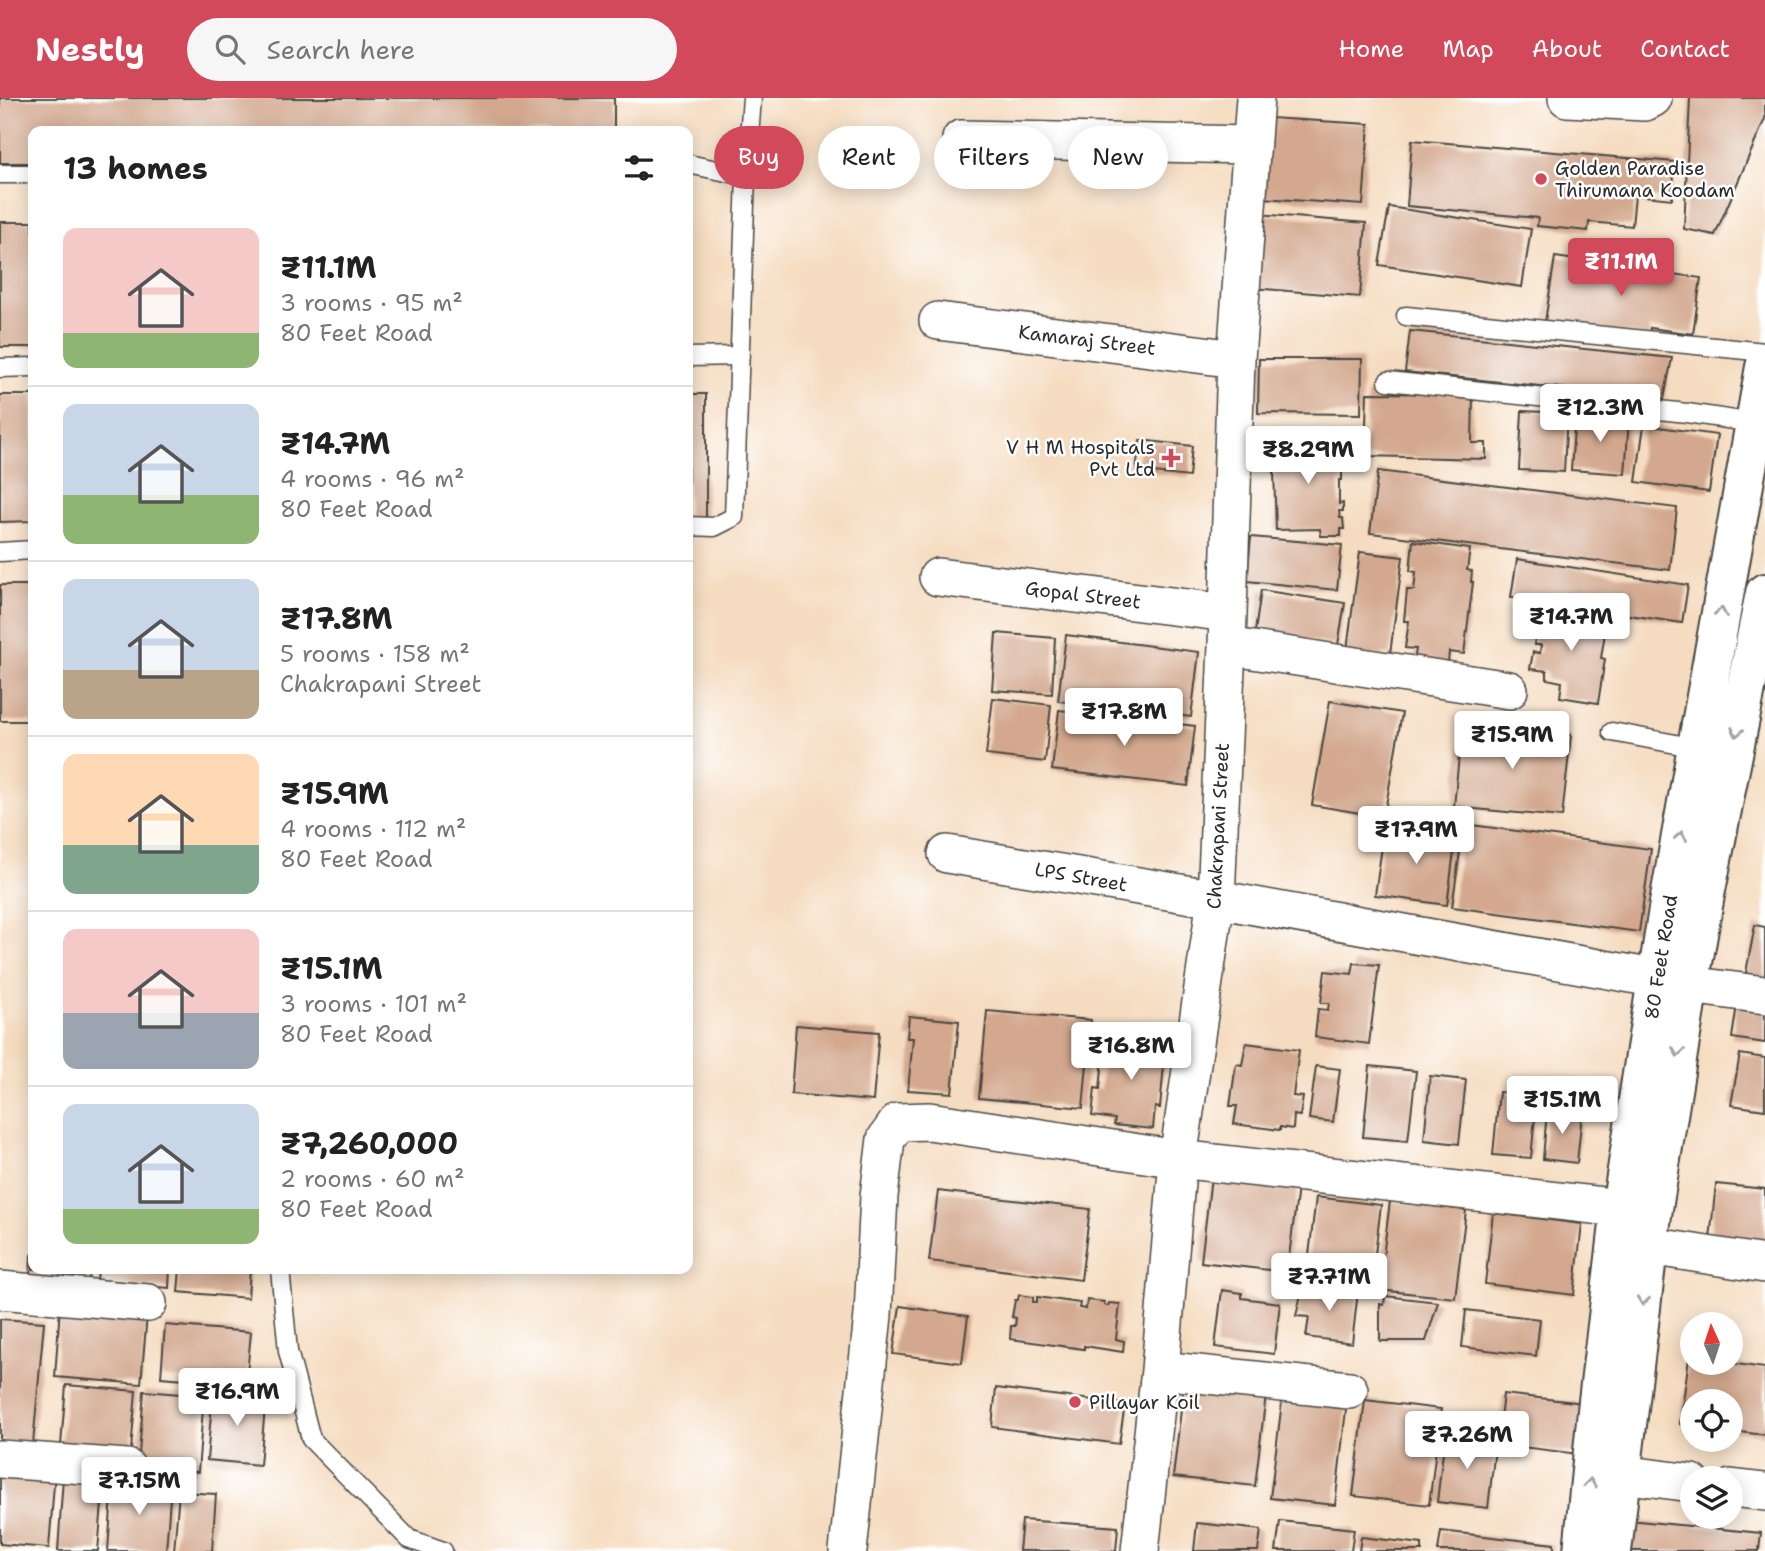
<!DOCTYPE html>
<html lang="en">
<head>
<meta charset="utf-8">
<style>
	:root { --surface:#fff; --page:#f6f6f6; --text:#222; --muted:#767676; --line:#e0e0e0; --accent:#d1495b }
	body { margin:0; font-family:"Shantell Sans",sans-serif; background:var(--page); color:var(--text); height:100vh; display:flex; flex-direction:column; font-size:26px; white-space:nowrap }
	* { box-sizing:border-box; margin:0 }
	p { font-size:23px; color:var(--muted) }
	.icon { flex:none; width:38px; height:38px; fill:none; stroke:currentColor; stroke-width:2; stroke-linecap:round; stroke-linejoin:round }
	.map { position:relative; flex:1; overflow:hidden }
	.sheet { position:absolute; left:28px; top:28px; width:665px; height:1148px; display:flex; flex-direction:column; background:var(--surface); border-radius:14px; box-shadow:0 4px 18px #0003 }
	.sheet>* { flex:none }
	.guide { position:absolute; left:714px; top:28px; width:665px; height:63px; display:flex; gap:14px }
	.needle { width:46px; rotate:357deg }
	.buttons { position:absolute; left:1680px; top:1214px; display:grid; gap:14px }
	.buttons a { display:grid; place-items:center; width:63px; height:63px; border-radius:50%; background:var(--surface); box-shadow:0 4px 18px #0003; font-size:35px }
	.price { position:absolute; translate:-50% -60px; padding:0 16px; border-radius:7px; background:#fff; color:#222; font-size:23px; line-height:46px; filter:drop-shadow(0 2px 4px #0008) }
	.price::after { content:''; position:absolute; left:50%; top:42px; width:21px; height:16px; margin-left:-10px; background:inherit; clip-path:polygon(0 0,100% 0,50% 100%) }
	.price.selected { background:var(--accent); color:#fff }
	ul { padding:0; list-style:none }
	li { display:flex; align-items:center; gap:21px; height:175px; padding:0 35px }
	li+li { border-top:2px solid var(--line) }
	li span { display:grid; place-items:center; flex:none; width:196px; height:140px; border-radius:14px; color:#555 }
	li>.icon { margin-inline-start:auto }
	span .icon { width:84px; height:84px; fill:#fffc; stroke-width:1 }
	li b { font-size:30px }
	h2 { display:flex; justify-content:space-between; align-items:center; height:84px; padding:0 35px; font-size:30px }
	.chip { padding:0 24px; border-radius:32px; background:var(--surface); box-shadow:0 4px 18px #0003; font-size:24px; line-height:63px }
	.chip.selected { background:var(--accent); color:#fff }
	header { display:flex; align-items:center; gap:42px; box-sizing:border-box; height:98px; padding:0 35px; background:var(--accent); color:#fff }
	header strong { font-size:33px }
	nav { display:flex; gap:38px; margin-inline-start:auto; font-size:24px }
	.search { width:490px; height:63px; background:var(--page); display:flex; align-items:center; gap:18px; box-sizing:border-box; padding:0 24px; border-radius:38px; color:var(--muted); font-size:26px }
	.map>svg:first-child { display:block }
	.building { fill:#d3a88e }
	.lines { fill:none; stroke-linecap:round; stroke-linejoin:round }
	.lane-casing { stroke:#494641; stroke-width:21 }
	.street-casing { stroke:#494641; stroke-width:40 }
	.secondary-casing { stroke:#494641; stroke-width:42 }
	.lane { stroke:#fff; stroke-width:18 }
	.street { stroke:#fff; stroke-width:37 }
	.secondary { stroke:#fff; stroke-width:38 }
	.oneway { stroke:#a0a0a0 }
	.poi-dot { fill:#d1495b; stroke:#fff; stroke-width:2.5 }
	.labels { text-anchor:middle; dominant-baseline:central; stroke-width:5; stroke-linejoin:round; paint-order:stroke }
	.poi-label { font-size:19px; fill:#2b2b2b; stroke:#fff; text-anchor:start }
	.street-label { font-size:19px; fill:#2b2b2b; stroke:#fff }
</style>
</head>
<body>
<header>
<strong>Nestly</strong>
<div class="search"><svg class="icon" aria-label="search" viewBox="0 0 24 24"><circle cx="10" cy="10" r="6"/><path d="M15 15l6 6"/></svg>Search here</div>
<nav><a>Home</a><a>Map</a><a>About</a><a>Contact</a></nav>
</header>
<div class="map">
<svg width="1765" height="1453" viewBox="0 0 1765 1453">
	<rect width="100%" height="100%" fill="#fff"/>
	<filter id="ink" filterUnits="userSpaceOnUse"><feTurbulence type="fractalNoise" baseFrequency=".0143" numOctaves="2"/><feDisplacementMap in="SourceGraphic" scale="14" xChannelSelector="R" yChannelSelector="G"/><feConvolveMatrix kernelMatrix="1 2 1 2 8 2 1 2 1" color-interpolation-filters="sRGB"/></filter>
	<filter id="wash" filterUnits="userSpaceOnUse"><feTurbulence type="fractalNoise" baseFrequency=".00686" numOctaves="4" result="noise"/><feDisplacementMap in="SourceGraphic" scale="28" xChannelSelector="R" yChannelSelector="G"/><feGaussianBlur stdDeviation="1.57" result="paint"/><feColorMatrix in="noise" values="0 0 0 0 0 0 0 0 0 0 0 0 0 0 0 0 0 1.4 0 .05"/><feComposite in="paint" operator="in"/></filter>
	<g filter="url(#wash)">
		<rect width="100%" height="100%" fill="#f5dcc0"/>
		<g id="blocks">
			<path class="building" d="M0,0H614V33H33V65H0Z
				M1690,0H1765V21L1715,137L1684,131Z
				M1269,20L1369,26L1363,107L1263,100Z
				M1412,42L1675,64L1672,101L1635,97L1632,128L1589,124L1588,133L1537,128L1538,120L1407,108Z
				M1389,109L1531,131L1522,189L1379,167Z
				M1258,116L1366,125L1360,199L1252,190Z
				M0,124H33V249H0Z
				M1555,159L1701,180L1693,236L1650,230L1649,238L1545,224Z
				M1410,233L1672,260L1664,301L1405,274Z
				M1259,261H1362L1361,316L1258,315Z
				M1367,295L1473,296L1472,345H1486V361L1365,358Z
				M688,296H706V422H688Z
				M0,297H33V423L0,424Z
				M1522,313L1567,315L1564,374L1519,372Z
				M1575,317L1629,321L1625,376L1571,372Z
				M1644,327L1717,337L1709,394L1636,384Z
				M1140,342L1192,348L1189,379L1136,373Z
				M1341,342L1342,365H1340V372H1342V382H1339V406L1343,405V413H1339L1340,420H1343L1344,431H1341V438H1321L1320,431L1276,432L1273,344Z
				M1378,373L1677,410L1670,472L1370,435Z
				M1251,439L1342,447L1337,492L1247,483Z
				M1413,443L1470,451L1467,472L1472,473L1471,484H1473L1464,556L1449,554L1447,575L1413,571L1416,551L1405,550L1409,523H1404L1407,492H1414L1416,474L1410,473Z
				M1360,454L1403,459L1390,556L1346,559Z
				M1517,461L1688,487L1682,525L1511,499Z
				M0,487H33V623H0Z
				M1261,492L1345,505L1338,547L1255,534Z
				M1539,512L1607,522L1601,560L1605,561L1598,605L1560,599L1562,584L1547,581V573L1530,571L1533,554L1540,555L1541,547H1534Z
				M996,535L1055,540L1052,596L992,592Z
				M1066,537L1199,554L1191,619L1058,603Z
				M993,600L1051,607L1045,664L986,657Z
				M1330,603L1402,615L1384,719L1312,707Z
				M1059,612L1195,628L1188,688L1052,672Z
				M1462,626L1571,637L1562,719L1454,709Z
				M1464,726L1651,751L1639,834L1452,809Z
				M1385,728L1456,738L1447,807L1375,797Z
				M1755,827L1765,829V884L1745,880Z
				M1354,865L1379,867L1369,946L1315,939L1318,911L1328,912L1329,905H1321L1325,873L1352,876Z
				M1738,900L1765,905V945L1732,940Z
				M987,913L1091,922L1083,1010L979,1000Z
				M909,918L959,923L952,995L908,992L913,940H907Z
				M796,927L879,934L873,1003L791,996Z
				M1105,940L1166,945L1160,1010L1155,1009L1153,1031L1114,1027L1115,1021L1092,1018L1095,990L1100,991Z
				M1246,945L1299,952L1293,998L1303,999L1300,1018L1294,1017L1293,1031L1280,1029V1032L1234,1026L1237,1008H1230L1236,966L1242,967Z
				M1740,956L1765,960V1012L1731,1007Z
				M1316,968L1340,971L1333,1024L1309,1021Z
				M1370,968L1416,973L1408,1043L1363,1039Z
				M1430,978L1466,982L1459,1046L1424,1042Z
				M1499,994L1537,998L1531,1060L1493,1057Z
				M1547,1012L1582,1015L1577,1065L1543,1061Z
				M1212,1071L1299,1082L1287,1174L1201,1164Z
				M1716,1086L1765,1091V1148L1710,1141Z
				M938,1093L1090,1111L1081,1182L929,1163Z
				M1316,1099L1381,1107L1371,1189L1306,1182Z
				M1390,1103L1466,1112L1455,1200L1379,1192Z
				M1493,1115L1582,1126L1574,1197L1485,1186Z
				M31,1157L33,1158V1171H90L89,1182L30,1177Z
				M98,1171H170L169,1190L97,1184Z
				M180,1171H250L248,1200L178,1194Z
				M1303,1188L1358,1193L1352,1245L1306,1239L1309,1219L1296,1218Z
				M1222,1192L1242,1195V1200L1280,1205L1274,1256L1215,1249Z
				M1019,1197L1033,1199V1204H1037V1199L1080,1205L1079,1210L1086,1211L1087,1202L1104,1204V1207L1108,1208L1109,1205L1120,1206L1116,1241L1124,1243L1123,1254L1084,1248V1251L1010,1241L1011,1228H1015L1016,1220L1012,1219L1015,1202H1018Z
				M1385,1198L1438,1204L1426,1243H1380V1206L1384,1207Z
				M900,1208L968,1218L962,1265L893,1256Z
				M60,1209L147,1217L141,1286L55,1279Z
				M1466,1212L1540,1221L1536,1258L1462,1249Z
				M0,1221L44,1224L33,1346L0,1343Z
				M165,1227L251,1234L246,1286L161,1279Z
				M1689,1260H1692V1265H1729L1765,1270V1337L1731,1333V1304H1692V1328L1680,1326Z
				M66,1287L136,1293L130,1364L60,1359Z
				M1184,1287L1266,1296L1255,1388L1173,1379Z
				M996,1290L1125,1306L1119,1346L992,1329Z
				M144,1293L204,1298L198,1374L138,1369Z
				M213,1293L266,1297L260,1367L207,1362Z
				M1283,1296L1347,1303L1335,1407L1270,1400Z
				M1503,1296L1584,1305L1578,1356L1497,1346Z
				M1365,1302L1441,1311L1429,1407L1353,1398Z
				M1445,1337L1496,1342L1488,1410L1437,1404Z
				M0,1369L55,1373L49,1450L0,1446Z
				M63,1379L104,1382L98,1453H58Z
				M113,1382L171,1387L166,1453H108Z
				M179,1394L216,1396L212,1453H174Z
				M1022,1422L1118,1429L1116,1453H1019Z
				M1628,1422L1761,1435L1759,1453H1625Z
				M1280,1423L1354,1431L1351,1453H1276Z
				M1197,1425L1261,1432L1258,1453H1194Z
				M1441,1433L1554,1446V1453H1438Z
				M1361,1439L1422,1446V1453H1359Z"/>
		</g>
	</g>
	<g filter="url(#ink)">
		<use href="#blocks" fill-opacity="0" stroke="#494641" stroke-width="2"/>
		<g class="lines">
			<g class="lane-casing">
				<path id="lane" d="M688,66L746,78L752,0
					M0,76H33
					M1406,218L1765,254
					M688,259L740,258
					M0,270L33,269
					M1388,283L1687,315L1754,325
					M688,428L714,429L734,419L746,78
					M0,454L33,452
					M1612,634L1697,650
					M280,1171L288,1253L311,1341L409,1441L443,1453"/>
			</g>
			<g class="street-casing">
				<path id="street" d="M1567,0L1645,4L1653,0
					M961,41L1251,47
					M938,223L1236,261
					M938,479L1228,515
					M1227,548L1509,592
					M947,756L1216,801L1659,881
					M1689,887L1765,897
					M1649,1148L1765,1166
					M0,1192L148,1205
					M1160,1272L1349,1292
					M0,1361L127,1370
					M1621,1376L1692,1385
					M1731,1390L1765,1394
					M848,1453L873,1217L879,1098L886,1041L898,1024L929,1023L1178,1061L1621,1110
					M1140,1453L1160,1272L1178,1061L1216,801L1227,548L1236,261L1255,0"/>
			</g>
			<g class="secondary-casing">
				<path id="secondary" d="M1583,1453L1598,1303L1621,1110L1669,805L1765,269
					M1612,1453L1652,1117L1689,887L1705,797L1765,495"/>
			</g>
			<use href="#lane" class="lane"/>
			<use href="#street" class="street"/>
			<use href="#secondary" class="secondary"/>
		</g>
		<defs><path id="oneway-chevron" d="M-2-3.5L2.5 0L-2 3.5" fill="none" stroke-width="1.6" stroke-linecap="round" stroke-linejoin="round" transform="scale(1.75)"/></defs>
		<g class="oneway">
			<use href="#oneway-chevron" transform="translate(1721 514) rotate(-80)"/>
			<use href="#oneway-chevron" transform="translate(1737 634) rotate(101)"/>
			<use href="#oneway-chevron" transform="translate(1681 738) rotate(-80)"/>
			<use href="#oneway-chevron" transform="translate(1678 954) rotate(99)"/>
			<use href="#oneway-chevron" transform="translate(1643 1203) rotate(97)"/>
			<use href="#oneway-chevron" transform="translate(1590 1385) rotate(-84)"/>
		</g>
	</g>
	<g class="poi-dot">
		<circle cx="1541" cy="81" r="7"/>
		<path d="M1167.5 349.5h7v7h7v7h-7v7h-7v-7h-7v-7h7z"/>
		<circle cx="1075" cy="1304" r="7"/>
	</g>
	<g class="labels">
		<g class="poi-label">
			<text x="1555" y="70">Golden Paradise<tspan x="1555" dy="22">Thirumana Koodam</tspan></text>
			<text x="1155" y="349" text-anchor="end">V H M Hospitals<tspan x="1155" dy="22">Pvt Ltd</tspan></text>
			<text x="1089" y="1304">Pillayar Koil</text>
		</g>
		<g class="street-label">
			<text transform="translate(1087 242) rotate(7)">Kamaraj Street</text>
			<text transform="translate(1083 497) rotate(7)">Gopal Street</text>
			<text transform="translate(1218 728) rotate(-87)">Chakrapani Street</text>
			<text transform="translate(1081 779) rotate(10)">LPS Street</text>
			<text transform="translate(1661 859) rotate(-81)">80 Feet Road</text>
		</g>
	</g>
</svg>
<div class="buttons">
<a><svg class="needle" viewBox="-14 -14 28 28"><path d="M0-13l5 13h-10z" fill="#e53935"/><path d="M0 13l5-13h-10z" fill="#767676"/></svg></a>
<a><svg class="icon" aria-label="locate" viewBox="0 0 24 24"><circle cx="12" cy="12" r="6"/><path d="M12 2v4M12 18v4M2 12h4M18 12h4"/></svg></a>
<a><svg class="icon" aria-label="layers" viewBox="0 0 24 24"><path d="M12 4l9 5-9 5-9-5zM3 14l9 5 9-5"/></svg></a>
</div>
<b class="price selected" style="left:1621px;top:200px">₹11.1M</b>
<b class="price" style="left:1600px;top:346px">₹12.3M</b>
<b class="price" style="left:1308px;top:388px">₹8.29M</b>
<b class="price" style="left:1571px;top:555px">₹14.7M</b>
<b class="price" style="left:1124px;top:650px">₹17.8M</b>
<b class="price" style="left:1512px;top:673px">₹15.9M</b>
<b class="price" style="left:1416px;top:768px">₹17.9M</b>
<b class="price" style="left:1131px;top:984px">₹16.8M</b>
<b class="price" style="left:1562px;top:1038px">₹15.1M</b>
<b class="price" style="left:1329px;top:1215px">₹7.71M</b>
<b class="price" style="left:237px;top:1330px">₹16.9M</b>
<b class="price" style="left:1467px;top:1373px">₹7.26M</b>
<b class="price" style="left:139px;top:1419px">₹7.15M</b>
<div class="guide">
<a class="chip selected">Buy</a>
<a class="chip">Rent</a>
<a class="chip">Filters</a>
<a class="chip">New</a>
</div>
<section class="sheet">
<h2>13 homes<svg class="icon" aria-label="filters" viewBox="0 0 24 24"><path d="M4 7h16M4 17h16"/><circle cx="9" cy="7" r="2"/><circle cx="15" cy="17" r="2"/></svg></h2>
<ul>
<li><span style="background:linear-gradient(#f6c9c9 75%,#8fb573 0)"><svg class="icon" aria-label="home" viewBox="0 0 24 24"><path d="M3 11l9-7 9 7M6 9v11h12V9"/></svg></span><div><b>₹11.1M</b><p>3 rooms · 95 m²</p><p>80 Feet Road</p></div></li>
<li><span style="background:linear-gradient(#c9d6e8 65%,#8fb573 0)"><svg class="icon" aria-label="home" viewBox="0 0 24 24"><path d="M3 11l9-7 9 7M6 9v11h12V9"/></svg></span><div><b>₹14.7M</b><p>4 rooms · 96 m²</p><p>80 Feet Road</p></div></li>
<li><span style="background:linear-gradient(#c9d6e8 65%,#b9a48a 0)"><svg class="icon" aria-label="home" viewBox="0 0 24 24"><path d="M3 11l9-7 9 7M6 9v11h12V9"/></svg></span><div><b>₹17.8M</b><p>5 rooms · 158 m²</p><p>Chakrapani Street</p></div></li>
<li><span style="background:linear-gradient(#ffd9b3 65%,#7fa58c 0)"><svg class="icon" aria-label="home" viewBox="0 0 24 24"><path d="M3 11l9-7 9 7M6 9v11h12V9"/></svg></span><div><b>₹15.9M</b><p>4 rooms · 112 m²</p><p>80 Feet Road</p></div></li>
<li><span style="background:linear-gradient(#f6c9c9 60%,#9aa5b1 0)"><svg class="icon" aria-label="home" viewBox="0 0 24 24"><path d="M3 11l9-7 9 7M6 9v11h12V9"/></svg></span><div><b>₹15.1M</b><p>3 rooms · 101 m²</p><p>80 Feet Road</p></div></li>
<li><span style="background:linear-gradient(#c9d6e8 75%,#8fb573 0)"><svg class="icon" aria-label="home" viewBox="0 0 24 24"><path d="M3 11l9-7 9 7M6 9v11h12V9"/></svg></span><div><b>₹7,260,000</b><p>2 rooms · 60 m²</p><p>80 Feet Road</p></div></li>
</ul>
</section>
</div>
</body>
</html>
